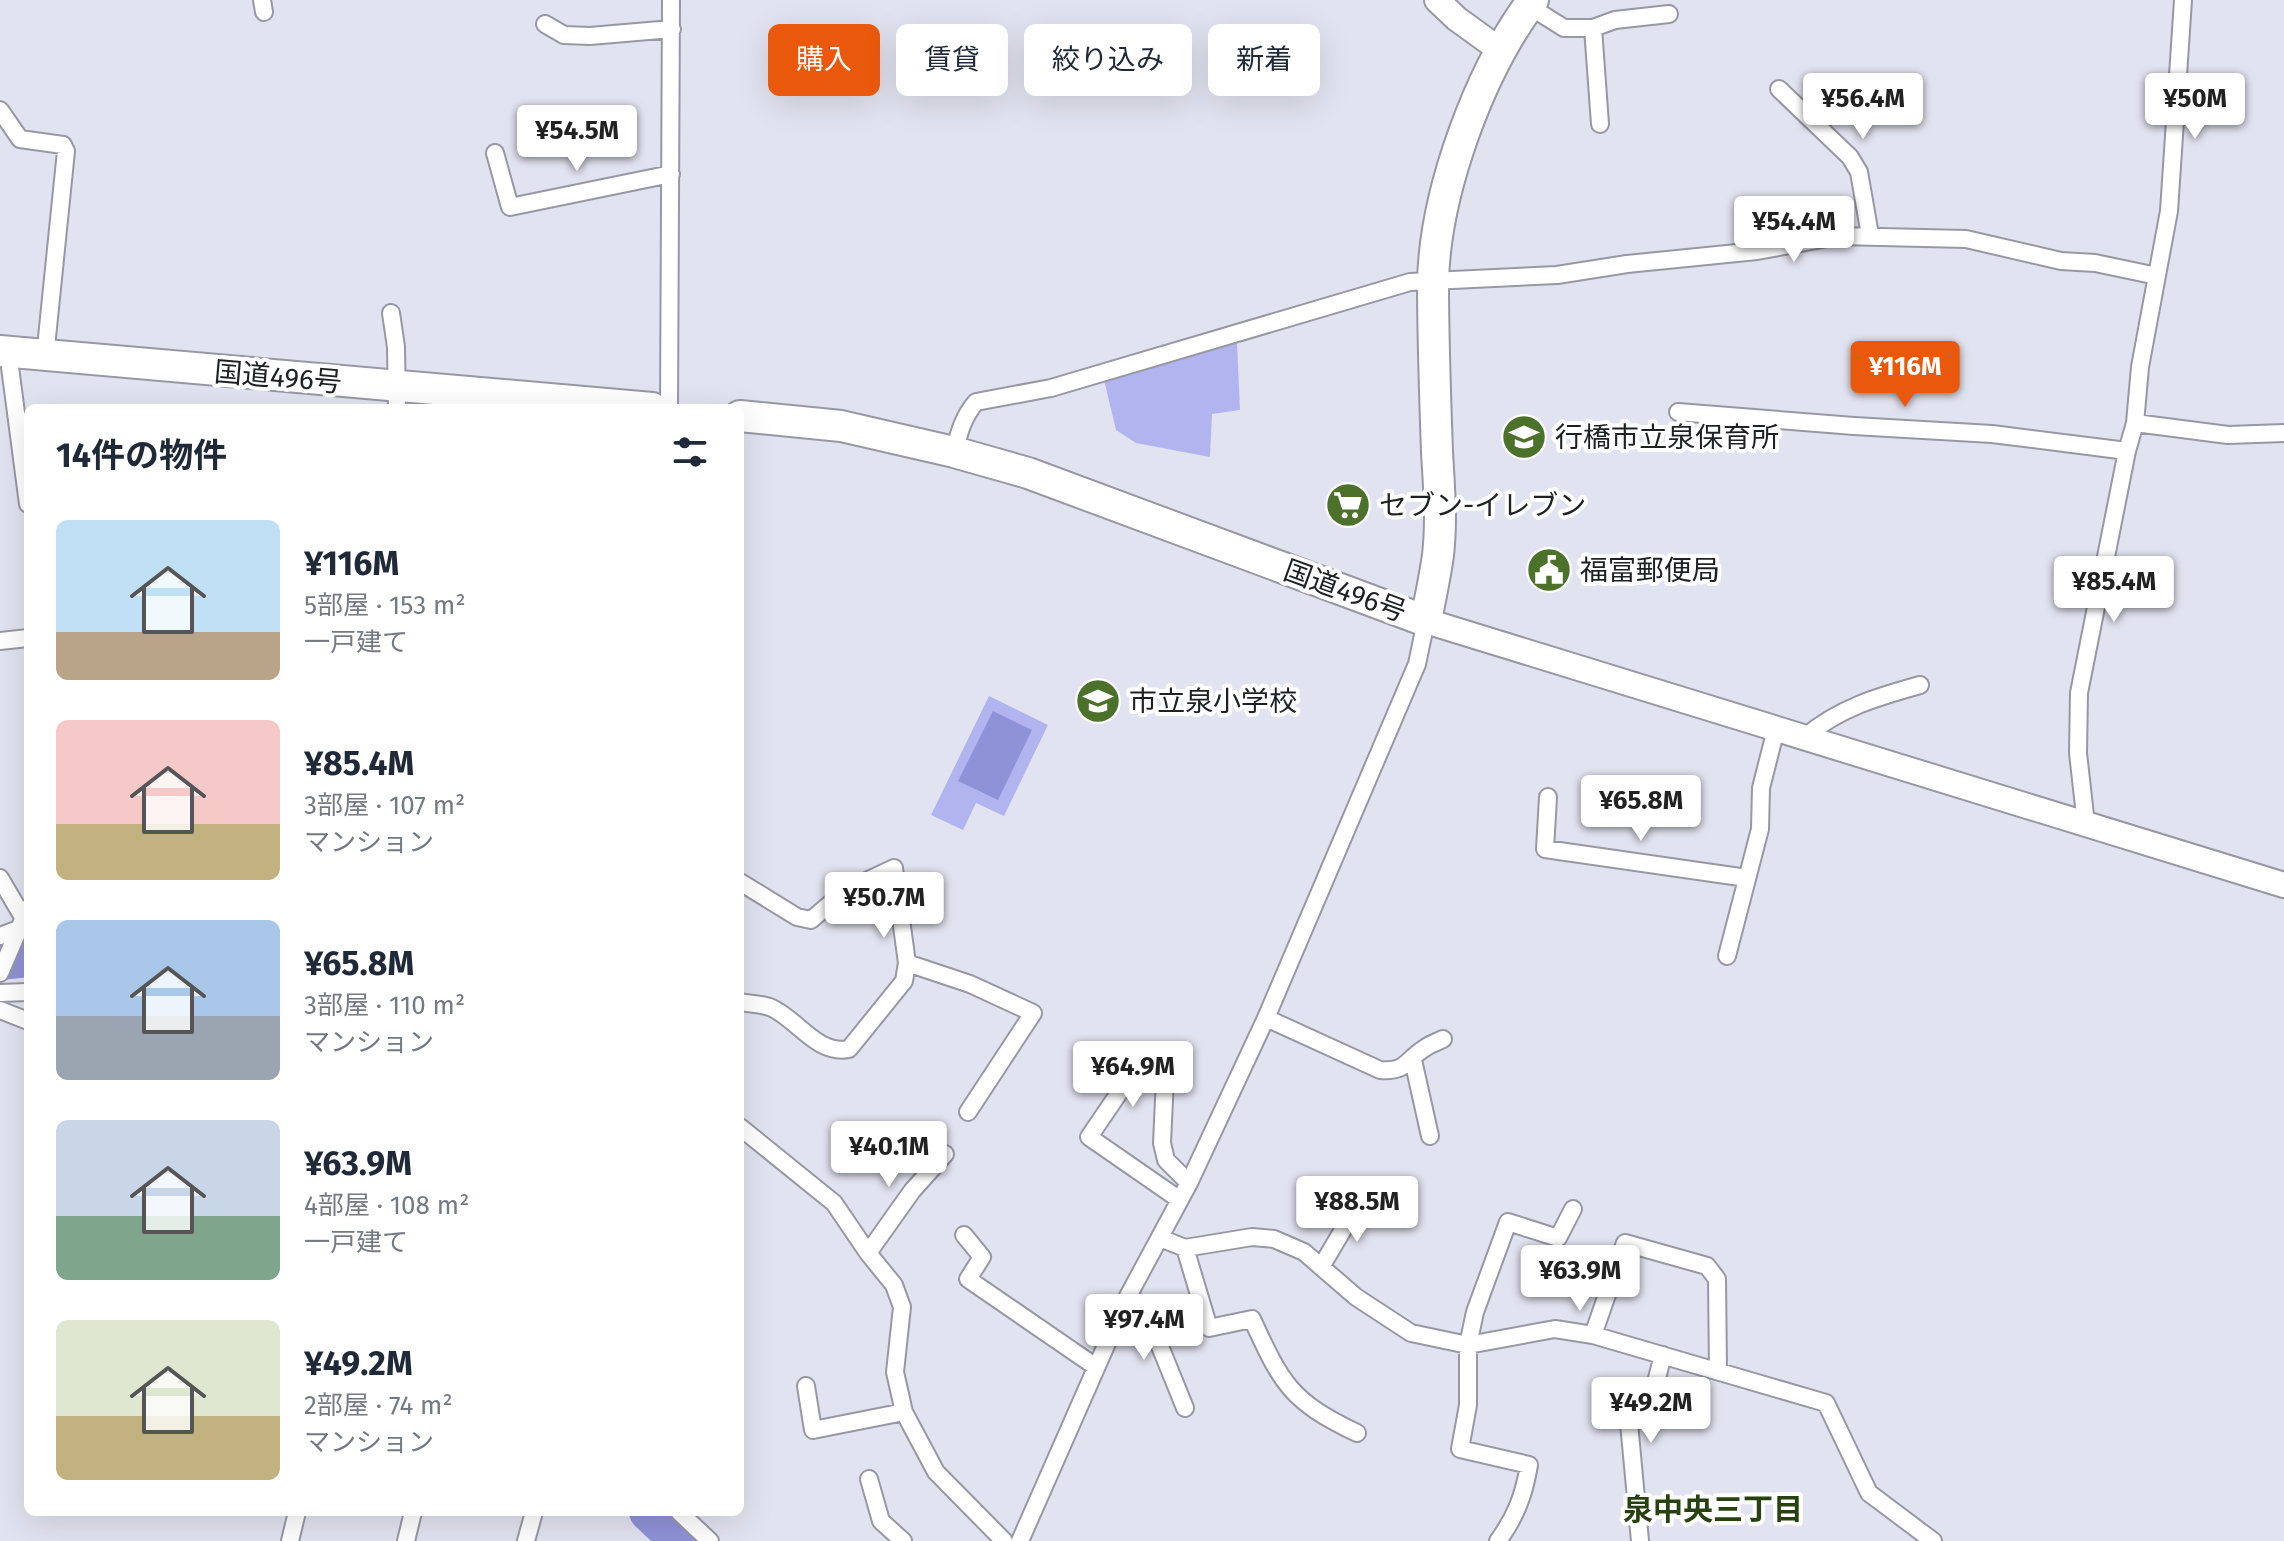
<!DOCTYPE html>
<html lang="ja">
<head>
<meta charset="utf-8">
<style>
	:root { --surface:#fff; --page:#f2f2f3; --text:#1f2937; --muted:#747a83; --accent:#ea580c }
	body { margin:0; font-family:"Fira Sans","Noto Sans JP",sans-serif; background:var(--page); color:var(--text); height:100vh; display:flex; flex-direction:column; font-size:30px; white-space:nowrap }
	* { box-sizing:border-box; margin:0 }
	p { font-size:26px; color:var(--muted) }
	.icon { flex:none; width:44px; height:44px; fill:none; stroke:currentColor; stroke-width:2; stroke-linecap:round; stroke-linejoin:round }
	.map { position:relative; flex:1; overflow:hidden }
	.side { position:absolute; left:24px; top:404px; width:720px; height:1112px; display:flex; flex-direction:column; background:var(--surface); border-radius:12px; box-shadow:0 8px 32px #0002 }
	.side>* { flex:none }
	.guide { position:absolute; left:768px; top:24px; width:760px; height:72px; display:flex; gap:16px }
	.price { position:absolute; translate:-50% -68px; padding:0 18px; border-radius:8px; background:#fff; color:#222; font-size:26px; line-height:52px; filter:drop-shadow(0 2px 4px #0008) }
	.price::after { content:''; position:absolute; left:50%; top:48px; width:24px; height:18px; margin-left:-12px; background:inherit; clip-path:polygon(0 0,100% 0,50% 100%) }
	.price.active { background:var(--accent); color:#fff }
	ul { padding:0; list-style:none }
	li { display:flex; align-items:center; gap:24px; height:200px; padding:0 32px }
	li span { display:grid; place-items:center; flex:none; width:224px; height:160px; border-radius:12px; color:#555 }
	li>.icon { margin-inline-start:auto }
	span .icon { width:96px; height:96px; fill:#fffc; stroke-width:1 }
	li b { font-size:34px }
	h2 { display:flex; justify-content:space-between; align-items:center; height:96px; padding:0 32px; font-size:34px }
	.pill { padding:0 28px; border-radius:12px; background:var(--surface); box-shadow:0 8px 32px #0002; font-size:28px; line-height:72px }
	.pill.active { background:var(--accent); color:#fff }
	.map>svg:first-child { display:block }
	.green { fill:#b2b4ef }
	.water { fill:#9092d8 }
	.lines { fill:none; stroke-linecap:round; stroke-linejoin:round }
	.river { stroke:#9092d8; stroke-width:38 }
	.street-casing { stroke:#9798a4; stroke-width:20 }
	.secondary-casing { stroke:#9798a4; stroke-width:28 }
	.highway-casing { stroke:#9798a4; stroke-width:34 }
	.street { stroke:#fff; stroke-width:16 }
	.secondary { stroke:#fff; stroke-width:24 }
	.highway { stroke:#fff; stroke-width:30 }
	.labels { text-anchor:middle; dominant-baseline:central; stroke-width:8; stroke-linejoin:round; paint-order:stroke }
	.street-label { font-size:28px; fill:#1f2024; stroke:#fff }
	.poi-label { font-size:28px; fill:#1f2024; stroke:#fff; text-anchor:start }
	.neighbourhood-label { font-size:30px; font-weight:bold; fill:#284110; stroke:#fff }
</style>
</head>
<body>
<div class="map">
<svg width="2284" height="1541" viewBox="0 0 2284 1541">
	<rect width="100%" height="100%" fill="#e2e3f0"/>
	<path class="green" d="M1237,342L1240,410L1212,414L1210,457L1136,443L1116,430L1104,380Z
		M989,696L1048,725L1004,816L976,803L963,830L931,815Z"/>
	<path class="water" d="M993,711L1032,730L998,800L958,781Z"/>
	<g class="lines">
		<path class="river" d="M0,961L28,958
			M648,1512L679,1541"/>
		<g class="street-casing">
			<path id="street" d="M262,0L264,12
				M1529,6L1564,28H1593L1615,20L1669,14
				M545,24L564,35L590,36L672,29
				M1593,28L1600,124
				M1779,89L1850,157L1859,172L1870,235
				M0,110L20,139L63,145L66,151L45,357
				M495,153L510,207L671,174
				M391,313L396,347L397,408
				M8,352L28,504
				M669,408L671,0
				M1678,412L1854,426L1992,434L2127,451
				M2135,423L2228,435L2284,433
				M954,452C959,433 963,417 976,402L1051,388L1410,282L1557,275L1627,264L1757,251L1838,236L1966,239L2061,261L2095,263L2157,276
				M0,641L28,638
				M1805,737C1839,708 1877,697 1920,685
				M1548,797L1545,849L1747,878
				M2086,824L2078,753L2079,693L2127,451L2135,423L2140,367L2169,211L2183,0
				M0,878L24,919
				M740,882L797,917L811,920L845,891L894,868L907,963L904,981L849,1049C817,1055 798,1020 772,1008C763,1004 750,1004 740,1002
				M0,936L21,928L26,929
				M1727,956L1760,829L1761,788L1776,729
				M907,963L970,984L1033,1013L968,1112
				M0,973L28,908
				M0,993L28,992
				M0,1010L28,1021
				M1266,1018L1380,1070C1408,1072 1405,1060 1425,1048C1430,1044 1437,1042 1443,1039
				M1413,1060L1430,1136
				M740,1127L834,1203L868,1253L894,1285L902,1307L895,1372L904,1412L936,1472L1004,1541
				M1180,1200L1089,1137L1123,1087L1165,1078L1162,1143L1166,1160L1189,1183
				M964,1235L982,1257L968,1279L1096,1367
				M1160,1238L1185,1248L1252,1237L1274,1239L1304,1252L1356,1297L1411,1333L1468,1345L1555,1329L1593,1335L1826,1403L1869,1493L1933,1541
				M1185,1248L1209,1328L1252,1319C1282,1384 1290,1401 1357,1433
				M868,1253L912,1191L945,1154
				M1321,1267L1360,1201
				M1126,1300L1153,1329L1185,1408
				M1593,1335L1625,1243L1707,1266L1717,1279L1718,1371
				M806,1386L813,1430L904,1412
				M869,1479L881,1521L903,1541
				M679,1512L710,1541
				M290,1541L297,1512
				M406,1541L413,1512
				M526,1541L534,1512
				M1020,1541L1126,1300L1189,1183L1266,1018L1417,664L1426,621
				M1498,1541C1516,1516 1524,1495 1529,1465L1460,1449L1468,1405V1345L1475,1312L1508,1222L1558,1238L1573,1209
				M1640,1541L1629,1423L1649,1409L1663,1355"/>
		</g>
		<g class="secondary-casing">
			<path id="secondary" d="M1437,0L1457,19L1500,50
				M1426,621L2284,885"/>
		</g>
		<g class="highway-casing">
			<path id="highway" d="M0,351L652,408
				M740,416L841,426L954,452L1028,473L1426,621C1430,599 1435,577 1438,555C1442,521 1439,487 1437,452C1435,396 1433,339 1433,282C1435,192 1479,72 1533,0"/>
		</g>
		<use href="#street" class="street"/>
		<use href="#secondary" class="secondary"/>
		<use href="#highway" class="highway"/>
	</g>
	<defs>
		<g id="school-disc" transform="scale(2.3)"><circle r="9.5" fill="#4c712b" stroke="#fff"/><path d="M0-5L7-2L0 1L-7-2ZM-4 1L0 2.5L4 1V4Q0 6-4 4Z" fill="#fff"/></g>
		<g id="supermarket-disc" transform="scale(2.3)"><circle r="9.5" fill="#4c712b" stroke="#fff"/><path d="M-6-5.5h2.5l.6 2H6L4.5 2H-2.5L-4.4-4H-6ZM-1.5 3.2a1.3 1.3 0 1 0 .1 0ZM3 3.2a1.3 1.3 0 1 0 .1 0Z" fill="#fff"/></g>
		<g id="civic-disc" transform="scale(2.3)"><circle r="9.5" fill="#4c712b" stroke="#fff"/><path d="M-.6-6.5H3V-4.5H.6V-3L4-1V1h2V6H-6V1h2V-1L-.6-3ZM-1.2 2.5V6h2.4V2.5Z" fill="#fff"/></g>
	</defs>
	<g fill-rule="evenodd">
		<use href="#school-disc" x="1524" y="437"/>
		<use href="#supermarket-disc" x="1348" y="505"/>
		<use href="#civic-disc" x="1549" y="570"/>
		<use href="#school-disc" x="1098" y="701"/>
	</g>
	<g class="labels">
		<g class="street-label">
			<text transform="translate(278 377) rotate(5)">国道496号</text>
			<text transform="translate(1345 591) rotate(20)">国道496号</text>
		</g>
		<g class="poi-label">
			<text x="1555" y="437">行橋市立泉保育所</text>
			<text x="1379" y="505">セブン-イレブン</text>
			<text x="1580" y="570">福富郵便局</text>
			<text x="1129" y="701">市立泉小学校</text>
		</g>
		<g class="neighbourhood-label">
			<text x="1713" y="1510">泉中央三丁目</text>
		</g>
	</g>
</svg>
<b class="price" style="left:1863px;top:141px">¥56.4M</b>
<b class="price" style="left:2195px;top:141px">¥50M</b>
<b class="price" style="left:577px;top:173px">¥54.5M</b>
<b class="price" style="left:1794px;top:264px">¥54.4M</b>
<b class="price active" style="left:1905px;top:409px">¥116M</b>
<b class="price" style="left:2114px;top:624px">¥85.4M</b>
<b class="price" style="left:1641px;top:843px">¥65.8M</b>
<b class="price" style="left:884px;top:940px">¥50.7M</b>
<b class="price" style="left:1133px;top:1109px">¥64.9M</b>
<b class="price" style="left:889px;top:1189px">¥40.1M</b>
<b class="price" style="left:1357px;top:1244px">¥88.5M</b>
<b class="price" style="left:1580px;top:1313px">¥63.9M</b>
<b class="price" style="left:1144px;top:1362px">¥97.4M</b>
<b class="price" style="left:1651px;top:1445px">¥49.2M</b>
<div class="guide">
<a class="pill active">購入</a>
<a class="pill">賃貸</a>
<a class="pill">絞り込み</a>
<a class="pill">新着</a>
</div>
<section class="side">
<h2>14件の物件<svg class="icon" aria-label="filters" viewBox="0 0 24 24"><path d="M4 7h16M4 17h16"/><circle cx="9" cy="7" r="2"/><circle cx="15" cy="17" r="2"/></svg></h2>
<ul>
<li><span style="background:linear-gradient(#bfe0f5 70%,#b9a48a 0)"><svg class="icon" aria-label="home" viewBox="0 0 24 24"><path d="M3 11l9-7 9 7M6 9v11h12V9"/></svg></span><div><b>¥116M</b><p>5部屋 · 153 m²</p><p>一戸建て</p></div></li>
<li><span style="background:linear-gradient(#f6c9c9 65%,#c2b280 0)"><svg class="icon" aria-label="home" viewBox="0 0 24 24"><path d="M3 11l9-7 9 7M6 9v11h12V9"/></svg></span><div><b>¥85.4M</b><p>3部屋 · 107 m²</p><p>マンション</p></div></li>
<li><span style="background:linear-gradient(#a9c7e8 60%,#9aa5b1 0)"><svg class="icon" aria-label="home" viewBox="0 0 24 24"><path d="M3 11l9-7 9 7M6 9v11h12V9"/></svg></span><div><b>¥65.8M</b><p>3部屋 · 110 m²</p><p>マンション</p></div></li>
<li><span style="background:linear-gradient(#c9d6e8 60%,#7fa58c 0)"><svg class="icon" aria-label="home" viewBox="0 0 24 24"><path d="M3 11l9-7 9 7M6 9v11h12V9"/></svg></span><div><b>¥63.9M</b><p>4部屋 · 108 m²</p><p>一戸建て</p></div></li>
<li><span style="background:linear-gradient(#dfe7d0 60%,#c2b280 0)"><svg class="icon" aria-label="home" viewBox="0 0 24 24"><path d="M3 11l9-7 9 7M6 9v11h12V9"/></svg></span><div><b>¥49.2M</b><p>2部屋 · 74 m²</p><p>マンション</p></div></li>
</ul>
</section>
</div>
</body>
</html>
